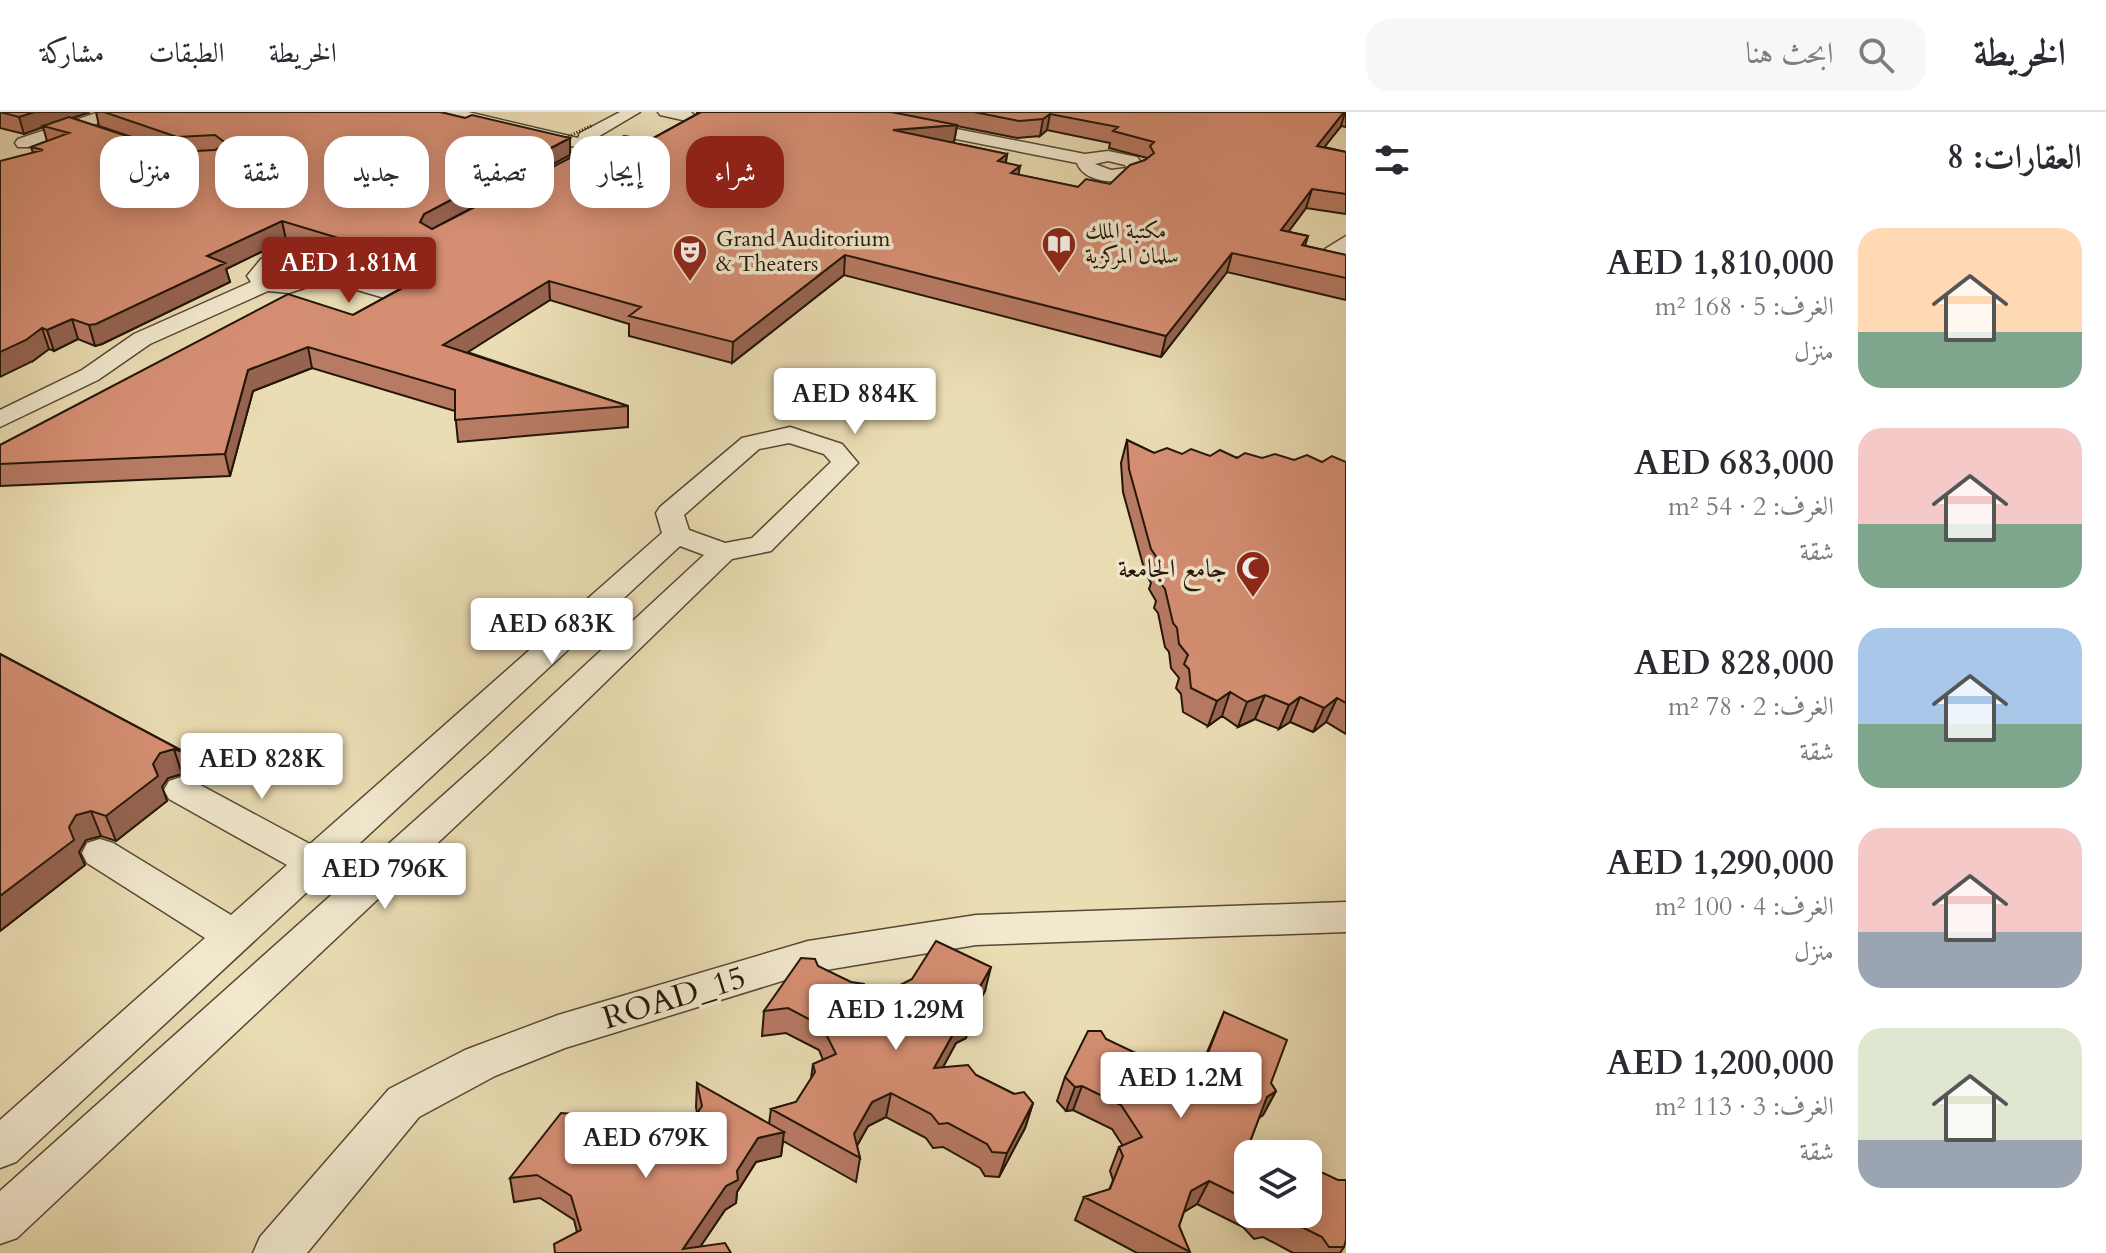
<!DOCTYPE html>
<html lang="ar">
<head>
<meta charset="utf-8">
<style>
	:root { --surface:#fff; --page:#f7f7f7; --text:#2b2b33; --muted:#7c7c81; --line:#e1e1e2; --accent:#8f2418 }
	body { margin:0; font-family:Cardo,Amiri,serif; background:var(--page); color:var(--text); direction:rtl; height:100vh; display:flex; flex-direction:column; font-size:30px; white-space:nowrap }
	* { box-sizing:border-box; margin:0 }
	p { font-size:26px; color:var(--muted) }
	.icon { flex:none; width:44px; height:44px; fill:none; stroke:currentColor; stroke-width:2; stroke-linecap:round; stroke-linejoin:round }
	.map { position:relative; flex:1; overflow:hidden; direction:ltr }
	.panel { display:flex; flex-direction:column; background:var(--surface); width:760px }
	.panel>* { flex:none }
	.guide { position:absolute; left:24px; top:24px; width:760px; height:72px; direction:rtl; display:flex; gap:16px }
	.controls { position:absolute; left:1234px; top:1028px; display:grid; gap:16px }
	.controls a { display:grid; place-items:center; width:88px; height:88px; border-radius:16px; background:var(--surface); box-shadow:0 4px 20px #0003; font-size:40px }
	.price { position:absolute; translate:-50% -68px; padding:0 18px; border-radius:8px; background:#fff; color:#222; font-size:26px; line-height:52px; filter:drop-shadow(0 2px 4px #0008) }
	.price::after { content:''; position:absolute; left:50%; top:48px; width:24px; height:18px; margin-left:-12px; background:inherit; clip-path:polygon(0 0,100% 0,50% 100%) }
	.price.selected { background:var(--accent); color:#fff }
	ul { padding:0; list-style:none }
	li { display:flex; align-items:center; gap:24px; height:200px; padding:0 24px }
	li span { display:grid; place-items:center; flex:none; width:224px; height:160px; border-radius:24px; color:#555 }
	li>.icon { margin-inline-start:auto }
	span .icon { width:96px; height:96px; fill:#fffc; stroke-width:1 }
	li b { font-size:34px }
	h2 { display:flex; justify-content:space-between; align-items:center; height:96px; padding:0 24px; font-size:34px }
	.pill { padding:0 28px; border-radius:24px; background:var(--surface); box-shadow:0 4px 20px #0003; font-size:28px; line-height:72px }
	.pill.selected { background:var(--accent); color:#fff }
	header { display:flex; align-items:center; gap:48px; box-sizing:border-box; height:112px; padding:0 40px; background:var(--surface); border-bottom:2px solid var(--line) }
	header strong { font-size:38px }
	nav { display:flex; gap:44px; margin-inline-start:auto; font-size:28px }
	.search { width:560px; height:72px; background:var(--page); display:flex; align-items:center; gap:20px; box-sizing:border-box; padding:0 28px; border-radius:24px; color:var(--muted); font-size:30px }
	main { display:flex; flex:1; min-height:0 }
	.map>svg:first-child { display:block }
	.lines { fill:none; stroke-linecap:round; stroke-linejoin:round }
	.minor-casing { stroke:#564833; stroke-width:3 }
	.minor { fill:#f1e8ce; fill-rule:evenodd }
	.path-bridge { stroke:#241608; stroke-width:3; stroke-dasharray:1 2; stroke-linecap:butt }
	.wall { fill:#b77a63; stroke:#241608; stroke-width:2; fill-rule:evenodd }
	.shaded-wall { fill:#956350; stroke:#241608; stroke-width:2 }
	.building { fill:#d58e73; stroke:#241608; stroke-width:2 }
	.labels { text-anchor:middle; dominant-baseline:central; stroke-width:7; stroke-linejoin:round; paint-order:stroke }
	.far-poi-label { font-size:22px; fill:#241608; stroke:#f1e8ce; text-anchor:start }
	.poi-label { font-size:26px; fill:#241608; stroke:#f1e8ce; text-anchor:end }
	.near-street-label { font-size:32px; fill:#241608; stroke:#f1e8ce }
</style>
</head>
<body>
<header>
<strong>الخريطة</strong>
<div class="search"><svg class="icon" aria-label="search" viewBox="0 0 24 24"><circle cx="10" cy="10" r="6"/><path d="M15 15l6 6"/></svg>ابحث هنا</div>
<nav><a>الخريطة</a><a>الطبقات</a><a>مشاركة</a></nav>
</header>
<main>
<section class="panel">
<h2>العقارات: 8<svg class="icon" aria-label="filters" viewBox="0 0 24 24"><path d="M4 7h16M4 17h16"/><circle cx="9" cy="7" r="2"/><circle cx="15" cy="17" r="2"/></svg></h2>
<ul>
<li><span style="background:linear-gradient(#ffd9b3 65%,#7fa58c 0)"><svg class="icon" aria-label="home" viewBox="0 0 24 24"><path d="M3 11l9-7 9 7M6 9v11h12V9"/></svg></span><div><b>AED 1,810,000</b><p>الغرف: 5 · 168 m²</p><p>منزل</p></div></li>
<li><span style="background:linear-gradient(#f6c9c9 60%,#7fa58c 0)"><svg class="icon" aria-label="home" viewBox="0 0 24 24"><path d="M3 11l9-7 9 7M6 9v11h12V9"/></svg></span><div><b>AED 683,000</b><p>الغرف: 2 · 54 m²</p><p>شقة</p></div></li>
<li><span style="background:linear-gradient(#a9c7e8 60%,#7fa58c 0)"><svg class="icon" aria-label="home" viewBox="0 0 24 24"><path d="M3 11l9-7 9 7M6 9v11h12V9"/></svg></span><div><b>AED 828,000</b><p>الغرف: 2 · 78 m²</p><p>شقة</p></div></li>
<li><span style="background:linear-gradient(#f6c9c9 65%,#9aa5b1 0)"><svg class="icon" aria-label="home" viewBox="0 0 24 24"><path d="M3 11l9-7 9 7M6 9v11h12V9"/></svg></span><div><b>AED 1,290,000</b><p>الغرف: 4 · 100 m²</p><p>منزل</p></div></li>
<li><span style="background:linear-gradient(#dfe7d0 70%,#9aa5b1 0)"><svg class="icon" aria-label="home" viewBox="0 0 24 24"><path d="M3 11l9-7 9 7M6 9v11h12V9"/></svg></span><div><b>AED 1,200,000</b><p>الغرف: 3 · 113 m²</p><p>شقة</p></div></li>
</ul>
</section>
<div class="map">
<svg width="1346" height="1141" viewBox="0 0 1346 1141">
	<rect width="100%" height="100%" fill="#eadcb3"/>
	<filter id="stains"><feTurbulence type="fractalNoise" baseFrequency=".0025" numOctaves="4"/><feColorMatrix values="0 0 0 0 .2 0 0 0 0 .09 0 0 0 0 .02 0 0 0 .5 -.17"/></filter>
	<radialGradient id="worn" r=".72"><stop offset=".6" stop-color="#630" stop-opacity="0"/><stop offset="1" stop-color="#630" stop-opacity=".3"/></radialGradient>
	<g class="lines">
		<g class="minor-casing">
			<path id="minor" d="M99,0H123L121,3L30,35H18L15,31L18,27Z
				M439,0H468L578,26L580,21L620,0H640L591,29L597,30L603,41L600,45L562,64L553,59L556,55L584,37L441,3Z
				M658,0H691L695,4L687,9L660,3Z
				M837,0H870L1085,42L1108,39L1137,45L1147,58C1132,74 1085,74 1077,51L845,5ZM1108,49L1125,53L1127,56L1111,58L1095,52Z
				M1346,124V154L1339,152L1325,137Z
				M297,140L330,149L333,158L396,176L399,181L388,187L326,169L289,181L268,179L150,232L98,268L0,315V298L82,258L134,222L251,170L247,164L261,147ZM287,152L308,154L313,160C298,168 283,172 268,163Z
				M790,315L842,332L858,351L771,439L732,447L511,662L17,1126L0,1132V1079L487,644L704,443L680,434L16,1050L0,1056V1008L205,826L87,751L82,741L87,731L100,727L113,731L231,803L287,753L169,687L164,678L169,669L181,665L193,669L310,732L662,421L656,401L660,395L742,326ZM789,331L824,342L831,350L752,426L725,431L689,418L684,403L759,337Z
				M1346,790V820L976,833L808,861L565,936L495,964L419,1005L307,1141H253L260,1125L389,977L465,938L558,903L808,829L976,803Z"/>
		</g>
		<use href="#minor" class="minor"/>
		<path class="path-bridge" d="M563,27L593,13"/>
	</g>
	<path class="wall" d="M0,0H90L72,6L176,40L99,14L96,0H440L465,6L570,26V43L456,104L605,34L650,28L697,2V0H1346V15L1341,14L1324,35L1346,40V102L1306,96L1288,120L1308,124L1305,134L1346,143V188L1227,160L1161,245L844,163L732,251L629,224V212L550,188L467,240L628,294V315L458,330L455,299L312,256L253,279L230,364L0,374V333L353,203L402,176L400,163L286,128L226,157L230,170L102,232L95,234L78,227L54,239L49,237L33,249V41L31,35L47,29L43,15L24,22L0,16ZM957,14L1017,26L1040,24L1047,18L1110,31L1109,36L1147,46L1110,72L1078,75L1019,63L1006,51L1007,42L950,30H954Z
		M1127,328L1154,341L1322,350H1346V622L1326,610L1313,620L1290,610L1279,617L1255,607L1238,615L1222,604L1208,614L1183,600L1181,582L1176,576L1179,566L1171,556L1169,540L1165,535L1158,501L1154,496L1156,489L1149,477L1151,471L1145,460L1123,380L1121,351Z
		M0,542L188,642L196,666L182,662L168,666L162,675L167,689L116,729L101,724L86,728L79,740L85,753L0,819Z
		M818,854L873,887L985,879L971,904L966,926L956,931L943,955L976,963L1033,991L1025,1016L999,1065L985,1064L980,1056L943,1035L933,1036L926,1026L886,1005L868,1014L857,1034L860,1046L856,1070L783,1029L781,1044L756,1050L737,1080L736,1091L725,1098L700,1135L731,1141L577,1120L574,1108L540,1086L514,1090L510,1066L578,1010L632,1050L680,1026L697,1001L696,995L697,971L769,1012L771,997L796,990L811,967L813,952L823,948L819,938L786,921L762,924L764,899Z
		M1224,900L1276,979L1263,1003L1259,1006L1245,1043L1248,1042V1102H1308L1344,1135L1340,1141H1293L1263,1125L1254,1127L1243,1115L1197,1092L1184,1100L1179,1114L1190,1141H1137L1075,1108L1084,1085L1109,1078L1113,1068L1110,1059L1119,1035L1123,1034L1112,1017L1073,998L1066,999L1057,989L1065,965L1106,927L1168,963L1206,943Z"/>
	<path class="shaded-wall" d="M34,0H90L45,15L43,14V15L24,22L19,5Z
		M1344,0H1345L1341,14L1312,51L1317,34Z
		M1050,2L1047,18L1040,24L1043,7Z
		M957,13L954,30L891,36L893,18Z
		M570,26V43L427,120L420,110L424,102Z
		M1007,42L1004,60L998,49Z
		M1020,54L1017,72L1011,61Z
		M1312,77L1306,96L1275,138L1281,118Z
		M282,109L286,128L226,157L230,170L102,232L95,234L89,213L207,144Z
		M1232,141L1227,160L1161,245L1166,224Z
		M845,143L844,163L732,251L733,230Z
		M549,169L550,188L446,254L443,233Z
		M72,207L78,227L54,239L47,218Z
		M42,216L49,237L33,249L0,265V240Z
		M308,235L312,256L253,279L230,364L225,342L248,258Z
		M1230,580L1222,604L1208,614L1217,589Z
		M1265,583L1255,607L1238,615L1247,590Z
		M1300,585L1290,610L1279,617L1289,593Z
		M1337,586L1326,610L1313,620L1324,596Z
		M174,637L182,662L168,666L162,675L167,689L116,729L106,704L160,641Z
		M91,699L101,724L86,728L79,740L85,753L0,819V784L69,715L76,703Z
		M991,855L985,879L971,904L966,926L956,931L929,981L934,956Z
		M1082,974L1073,998L1066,999L1075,975Z
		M1276,979L1263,1003L1254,1009L1267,985Z
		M891,981L886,1005L868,1014L852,1042L854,1022L872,990Z
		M1033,991L1025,1016L999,1065L1007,1041Z
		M784,1020L781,1044L756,1050L737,1080L736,1091L725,1098L696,1141L683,1137L758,1026Z
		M1209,1069L1197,1092L1180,1102L1191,1079Z"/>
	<path class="building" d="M0,0H34L19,5Z
		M104,0H440L465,6L472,3L570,26L424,102L420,110L432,117L597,32L605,34L624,24L650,28L701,0H891L957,13L893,18L1007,42L998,49L1020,54L1011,61L1078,75L1086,67L1110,72L1130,53L1145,48L1154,41L1150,34L1154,30L1113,19L1118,15L1050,2L1043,7L1019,9L974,0H1344L1317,34L1346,40V82L1312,77L1281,118L1308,124L1302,133L1346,143V166L1232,141L1166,224L845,143L733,230L629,204L641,195L549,169L443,233L628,294L455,308V278L308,235L248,258L225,342L0,352V333L288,182L353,203L421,166L400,159L418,150L282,109L207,144L225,151L96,212L89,213L72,207L47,218L42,216L26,228L0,240V49L43,38L31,35L69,21L43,14L69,5L175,40L215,38L227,32L215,23L177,25Z
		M1127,328L1154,341L1167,336L1182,342L1191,337L1210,344L1220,338L1237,346L1245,341L1262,346L1275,342L1294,348L1307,343L1322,350L1332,344L1346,350V591L1337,586L1324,596L1300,585L1289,593L1265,583L1247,590L1230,580L1217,589L1191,576L1189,557L1184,552L1188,543L1179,532L1177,516L1173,511L1165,477L1161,472L1164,467L1156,454L1159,449L1151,437L1129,357Z
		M0,542L188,642L174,637L160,641L153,652L158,664L106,704L91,699L76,703L69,715L74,728L0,784Z
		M936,829L991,855L969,894L972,901L962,906L934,956L968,953L976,963L1014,982L1024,980L1033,991L1007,1041L992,1040L987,1032L948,1011L939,1012L931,1002L891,981L872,990L854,1022L860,1046L771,997L796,990L815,960L813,952L836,942L822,914L788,896L764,899L801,846L815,847L818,854L851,870L864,872L873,887L912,867Z
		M1224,900L1287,928L1271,971L1276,979L1267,985L1245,1043L1248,1042V1088L1209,1069L1191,1079L1179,1114L1190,1140L1084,1085L1110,1077L1123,1044L1119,1035L1142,1025L1121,993L1082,974L1075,975L1065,965L1088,919H1101L1106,927L1144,945L1158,946L1168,963L1208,941Z
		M697,971L784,1020L758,1026L737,1059L738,1068L726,1074L683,1137L725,1131L731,1141H555L554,1132L581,1118L571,1084L537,1063L510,1066L561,1001L575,1002L578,1010L612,1030L625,1031L632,1050L680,1026L702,994Z
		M1283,1036L1289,1042H1250Z
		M1308,1054L1338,1068H1346V1128L1344,1135H1329L1322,1125L1276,1102L1268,1103L1266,1102H1308Z"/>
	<defs>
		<g id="library-pin" transform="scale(1.8)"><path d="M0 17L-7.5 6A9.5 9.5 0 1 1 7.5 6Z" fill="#8f2418" stroke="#f1e8ce"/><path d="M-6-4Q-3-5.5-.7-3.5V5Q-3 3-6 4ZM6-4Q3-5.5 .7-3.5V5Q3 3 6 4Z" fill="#fff"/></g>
		<g id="theatre-pin" transform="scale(1.8)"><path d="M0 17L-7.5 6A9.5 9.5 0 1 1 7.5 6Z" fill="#8f2418" stroke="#f1e8ce"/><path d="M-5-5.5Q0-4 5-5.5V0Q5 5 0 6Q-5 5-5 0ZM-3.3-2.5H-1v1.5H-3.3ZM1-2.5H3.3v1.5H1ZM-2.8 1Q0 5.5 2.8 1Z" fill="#fff"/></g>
		<g id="mosque-pin" transform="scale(1.8)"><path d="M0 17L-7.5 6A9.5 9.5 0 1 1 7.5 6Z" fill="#8f2418" stroke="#f1e8ce"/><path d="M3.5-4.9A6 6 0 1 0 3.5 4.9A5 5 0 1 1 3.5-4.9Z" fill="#fff"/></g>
	</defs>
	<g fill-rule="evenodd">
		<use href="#library-pin" x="1059" y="132"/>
		<use href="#theatre-pin" x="690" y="140"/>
		<use href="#mosque-pin" x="1253" y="456"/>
	</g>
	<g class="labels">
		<g class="far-poi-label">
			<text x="1085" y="119">مكتبة الملك<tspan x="1085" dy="25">سلمان المركزية</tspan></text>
			<text x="716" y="127">Grand Auditorium<tspan x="716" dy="25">&amp; Theaters</tspan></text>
		</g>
		<g class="poi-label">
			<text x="1227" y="456">جامع الجامعة</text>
		</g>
		<g class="near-street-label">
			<text transform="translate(674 886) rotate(-17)">ROAD_15</text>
		</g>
	</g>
	<rect width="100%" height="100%" filter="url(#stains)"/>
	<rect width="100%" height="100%" fill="url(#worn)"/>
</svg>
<div class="controls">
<a><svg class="icon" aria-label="layers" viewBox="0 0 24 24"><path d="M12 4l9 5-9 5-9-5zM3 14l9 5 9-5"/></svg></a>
</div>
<b class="price selected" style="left:349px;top:193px">AED 1.81M</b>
<b class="price" style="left:855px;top:324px">AED 884K</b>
<b class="price" style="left:552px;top:554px">AED 683K</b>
<b class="price" style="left:262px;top:689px">AED 828K</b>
<b class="price" style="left:385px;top:799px">AED 796K</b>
<b class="price" style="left:896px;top:940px">AED 1.29M</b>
<b class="price" style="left:1181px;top:1008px">AED 1.2M</b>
<b class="price" style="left:646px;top:1068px">AED 679K</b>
<div class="guide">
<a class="pill selected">شراء</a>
<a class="pill">إيجار</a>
<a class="pill">تصفية</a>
<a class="pill">جديد</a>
<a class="pill">شقة</a>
<a class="pill">منزل</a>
</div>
</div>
</main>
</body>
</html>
